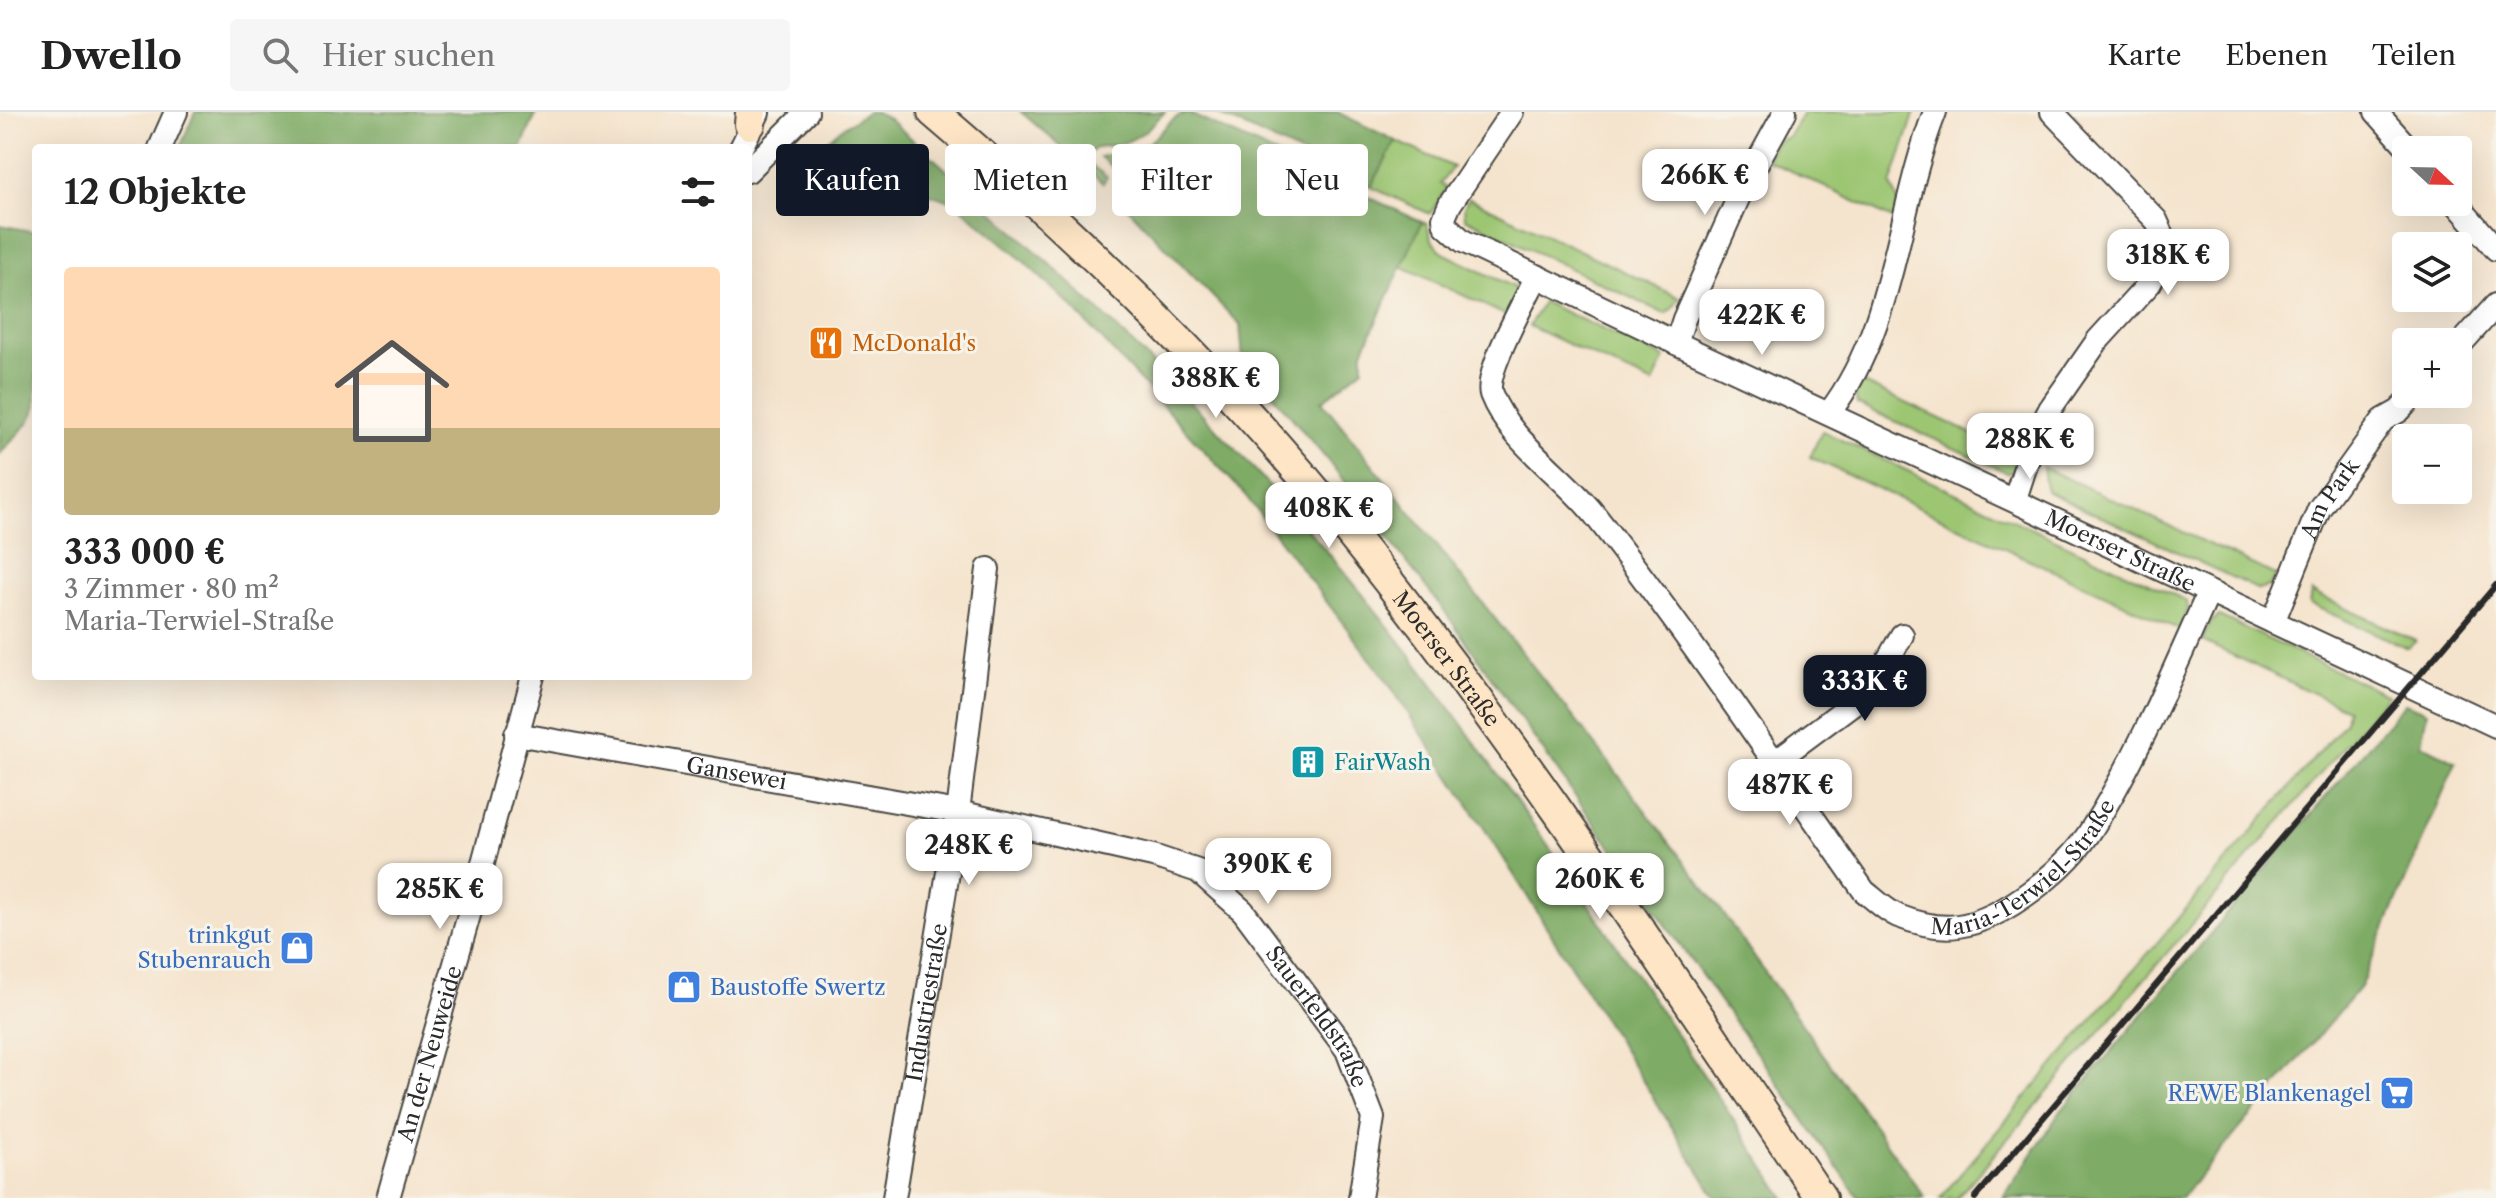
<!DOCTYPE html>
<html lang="de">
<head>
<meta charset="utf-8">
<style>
	:root { --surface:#fff; --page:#f6f6f6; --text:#222; --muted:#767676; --line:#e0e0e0; --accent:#111827 }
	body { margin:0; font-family:"Libre Caslon Text",serif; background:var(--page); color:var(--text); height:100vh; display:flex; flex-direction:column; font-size:30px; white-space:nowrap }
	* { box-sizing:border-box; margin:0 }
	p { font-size:26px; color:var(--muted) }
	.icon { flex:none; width:44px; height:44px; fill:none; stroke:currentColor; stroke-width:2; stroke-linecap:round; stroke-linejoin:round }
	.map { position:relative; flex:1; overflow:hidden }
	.drawer { position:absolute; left:32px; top:32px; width:720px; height:536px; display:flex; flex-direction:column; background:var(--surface); border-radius:8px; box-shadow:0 8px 32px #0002 }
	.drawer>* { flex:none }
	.guide { position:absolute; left:776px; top:32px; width:760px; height:72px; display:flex; gap:16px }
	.needle { width:52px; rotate:112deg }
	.fabs { position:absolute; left:2392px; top:24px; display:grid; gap:16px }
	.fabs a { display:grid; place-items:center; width:80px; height:80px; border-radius:8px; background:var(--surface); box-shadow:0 8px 32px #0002; font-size:40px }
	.price { position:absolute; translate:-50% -68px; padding:0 18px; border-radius:16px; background:#fff; color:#222; font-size:26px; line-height:52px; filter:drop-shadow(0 2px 4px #0008) }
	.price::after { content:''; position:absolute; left:50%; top:48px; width:24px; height:18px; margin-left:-12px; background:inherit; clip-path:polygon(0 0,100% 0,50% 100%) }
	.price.selected { background:var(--accent); color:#fff }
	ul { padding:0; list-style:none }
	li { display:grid; align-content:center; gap:16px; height:424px; padding:0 32px }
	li+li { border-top:2px solid var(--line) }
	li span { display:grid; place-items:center; height:248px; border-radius:8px; color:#555 }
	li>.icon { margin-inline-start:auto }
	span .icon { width:144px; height:144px; fill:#fffc; stroke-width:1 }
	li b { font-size:34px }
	h2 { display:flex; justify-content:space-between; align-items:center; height:96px; padding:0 32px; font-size:34px }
	.pill { padding:0 28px; border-radius:8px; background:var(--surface); box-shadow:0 8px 32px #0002; font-size:28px; line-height:72px }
	.pill.selected { background:var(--accent); color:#fff }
	header { display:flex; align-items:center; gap:48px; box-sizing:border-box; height:112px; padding:0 40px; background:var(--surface); border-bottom:2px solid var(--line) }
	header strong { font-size:38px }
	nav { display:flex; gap:44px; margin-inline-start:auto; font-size:28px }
	.search { width:560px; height:72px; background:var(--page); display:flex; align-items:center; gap:20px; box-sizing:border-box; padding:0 28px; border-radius:8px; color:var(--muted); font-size:30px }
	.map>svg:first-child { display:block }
	.green { fill:#9dc673; stroke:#64784f; stroke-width:2 }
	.forest { fill:#7eab65; stroke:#546b48; stroke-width:2 }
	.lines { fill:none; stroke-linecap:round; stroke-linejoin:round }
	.street-casing { stroke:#494743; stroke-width:26 }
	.secondary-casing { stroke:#494743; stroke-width:34 }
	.street { stroke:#fff; stroke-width:22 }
	.secondary { stroke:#fde5c5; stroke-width:30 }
	.rail { stroke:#2b2b2b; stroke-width:6 }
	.labels { text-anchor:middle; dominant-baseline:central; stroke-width:6; stroke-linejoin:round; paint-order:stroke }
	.food-label { font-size:22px; fill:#c56008; stroke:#f7f3e8; text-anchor:start }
	.street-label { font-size:22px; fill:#2b2b2b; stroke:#f7f3e8 }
	.culture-label { font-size:22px; fill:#0d838f; stroke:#f7f3e8; text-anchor:start }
	.shop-label { font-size:22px; fill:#366cbe; stroke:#f7f3e8; text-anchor:end }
</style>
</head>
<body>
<header>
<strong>Dwello</strong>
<div class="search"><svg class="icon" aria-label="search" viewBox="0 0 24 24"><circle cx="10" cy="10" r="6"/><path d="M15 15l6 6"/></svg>Hier suchen</div>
<nav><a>Karte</a><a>Ebenen</a><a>Teilen</a></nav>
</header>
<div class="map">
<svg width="2496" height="1086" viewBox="0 0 2496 1086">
	<rect width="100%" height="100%" fill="#f7f3e8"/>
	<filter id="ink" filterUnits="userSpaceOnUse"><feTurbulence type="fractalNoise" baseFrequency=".0125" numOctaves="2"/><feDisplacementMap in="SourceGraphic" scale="16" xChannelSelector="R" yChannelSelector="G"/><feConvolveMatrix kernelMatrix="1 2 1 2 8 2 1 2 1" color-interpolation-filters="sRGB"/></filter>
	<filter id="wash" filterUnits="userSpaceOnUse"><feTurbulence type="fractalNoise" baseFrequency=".006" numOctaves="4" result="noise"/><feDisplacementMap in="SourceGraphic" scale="32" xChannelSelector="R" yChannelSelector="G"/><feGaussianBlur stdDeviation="1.8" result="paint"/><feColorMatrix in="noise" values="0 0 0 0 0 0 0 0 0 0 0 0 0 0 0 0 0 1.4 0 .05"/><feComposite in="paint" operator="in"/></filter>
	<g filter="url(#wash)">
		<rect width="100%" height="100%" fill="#f5e4cd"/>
		<path class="green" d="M1804,0H1915L1891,73L1898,88L1895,108L1767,48L1776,30L1788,25Z
			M1396,29L1453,55L1440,72L1447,76L1430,102L1371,75Z
			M1469,86L1680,186L1672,197L1665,202L1465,106L1464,95Z
			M1422,110L1427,112L1431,127L1443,141L1515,176L1516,184L1507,204L1401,154Z
			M1543,190L1665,246L1653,272L1529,214Z
			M1859,269L2022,345L2012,360L2008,361L1857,292L1855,282Z
			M1822,319L2187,489L2188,497L2180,518L1810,345Z
			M2043,355L2277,464L2269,475L2259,478L2046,379Z
			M2311,480L2416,529L2408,536L2309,492Z
			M2219,504L2388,583L1957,1086H1940L2345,610L2347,597L2202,529L2211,510Z"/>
		<path class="forest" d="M195,0H537L521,36H180Z
			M867,0H876L889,7C1050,148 1208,296 1345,461C1416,546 1480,637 1544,728C1626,846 1706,966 1785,1086H1716L1499,739L1387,569L1245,383L1074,197L1017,143L954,90L911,76L861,69L821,34L842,16Z
			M1021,0H1165C1153,12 1141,25 1123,31C1103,37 1098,29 1084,48L1107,65L1103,71Z
			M1213,0H1337L1396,29L1371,75Z
			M1188,1L1422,110L1363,239V256L1322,289L1597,635L1718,794L1925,1086H1859L1443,497L1333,355L1243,247L1240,213L1125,93L1122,63L1100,45C1116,39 1132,42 1148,31C1162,22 1171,3 1188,1Z
			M0,113L36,120V296L29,310L0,342Z
			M2405,591L2427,600L2421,632L2456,650L2360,875L2181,1086H2003L2060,1000Z"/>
	</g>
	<g filter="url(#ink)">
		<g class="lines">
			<g class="street-casing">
				<g id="street">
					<path id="s1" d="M1512,0L1450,92L1444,106L1445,113L1463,129L1676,231L2496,614"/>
					<path d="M2376,0L2410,38"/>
					<path d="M160,36L176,0"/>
					<path d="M741,36L758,1"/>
					<path d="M748,59L807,0"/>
					<path d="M2455,90L2496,137"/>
					<path id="s2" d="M1537,164C1526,186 1484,261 1491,282C1509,329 1563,363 1594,402C1689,523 1775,652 1864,779C1874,787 1886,799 1898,804C1916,811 1938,817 1958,814C2004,808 2069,755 2093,715C2139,642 2173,559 2209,480"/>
					<path d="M1676,231L1684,207L1740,82L1785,0"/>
					<path d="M2458,235L2496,193"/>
					<path d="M1829,301C1896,214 1896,99 1935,0"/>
					<path d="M2015,387L2034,328L2050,297L2098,228L2150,171L2161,150L2165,128L2156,108L2052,0"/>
					<path id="s3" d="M2273,510L2319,397L2383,308L2399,299L2415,282"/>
					<path id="s4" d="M516,622L958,700L1153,744L1198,759L1243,799L1347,938L1373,1006L1360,1086"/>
					<path d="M1773,651L1871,578L1902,523"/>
					<path id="s5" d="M388,1086L471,796L533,564"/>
					<path id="s6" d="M894,1086L958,700L988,457"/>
				</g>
			</g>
			<g class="secondary-casing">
				<g id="secondary">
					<path id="s7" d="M933,0C1081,126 1224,265 1346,416C1518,629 1668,860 1821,1086"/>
					<path d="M750,12L751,0"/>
				</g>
			</g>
			<use href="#street" class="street"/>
			<use href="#secondary" class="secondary"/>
			<path class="rail" d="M1975,1086L2496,473"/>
		</g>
	</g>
	<defs>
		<g id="restaurant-square" transform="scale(1.8)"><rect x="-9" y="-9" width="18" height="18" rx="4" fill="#e8710a" stroke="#f7f3e8"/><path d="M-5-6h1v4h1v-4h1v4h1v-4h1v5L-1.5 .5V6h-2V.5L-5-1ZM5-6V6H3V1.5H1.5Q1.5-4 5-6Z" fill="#fff"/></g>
		<g id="building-square" transform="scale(1.8)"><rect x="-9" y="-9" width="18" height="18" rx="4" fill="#0f9aa8" stroke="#f7f3e8"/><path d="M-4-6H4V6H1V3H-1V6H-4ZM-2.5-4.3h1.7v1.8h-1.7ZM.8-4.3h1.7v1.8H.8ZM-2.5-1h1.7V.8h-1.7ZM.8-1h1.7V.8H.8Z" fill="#fff"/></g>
		<g id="shop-square" transform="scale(1.8)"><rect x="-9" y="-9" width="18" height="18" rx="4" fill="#3f7fe0" stroke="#f7f3e8"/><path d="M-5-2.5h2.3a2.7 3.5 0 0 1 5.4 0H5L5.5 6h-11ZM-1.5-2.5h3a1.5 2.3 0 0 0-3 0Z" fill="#fff"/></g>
		<g id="supermarket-square" transform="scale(1.8)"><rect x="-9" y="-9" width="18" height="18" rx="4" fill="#3f7fe0" stroke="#f7f3e8"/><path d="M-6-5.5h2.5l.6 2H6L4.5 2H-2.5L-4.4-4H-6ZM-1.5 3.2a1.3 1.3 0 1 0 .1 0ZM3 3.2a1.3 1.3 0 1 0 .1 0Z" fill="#fff"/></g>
	</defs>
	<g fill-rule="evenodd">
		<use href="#restaurant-square" x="826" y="231"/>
		<use href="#building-square" x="1308" y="650"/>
		<use href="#shop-square" x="297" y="836"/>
		<use href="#shop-square" x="684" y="875"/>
		<use href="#supermarket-square" x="2397" y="981"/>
	</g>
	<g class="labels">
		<g class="food-label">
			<text x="852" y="231">McDonald's</text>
		</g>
		<g class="street-label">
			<text stroke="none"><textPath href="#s3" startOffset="136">Am Park</textPath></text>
			<text stroke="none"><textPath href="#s1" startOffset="884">Moerser Straße</textPath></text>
			<text stroke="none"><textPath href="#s7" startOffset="752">Moerser Straße</textPath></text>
			<text stroke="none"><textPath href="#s4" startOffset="224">Gansewei</textPath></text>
			<text stroke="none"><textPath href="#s2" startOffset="942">Maria-Terwiel-Straße</textPath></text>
			<text stroke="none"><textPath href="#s6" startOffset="198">Industriestraße</textPath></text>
			<text stroke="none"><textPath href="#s4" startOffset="886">Sauerfeldstraße</textPath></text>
			<text stroke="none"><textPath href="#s5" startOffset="150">An der Neuweide</textPath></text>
		</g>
		<g class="culture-label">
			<text x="1334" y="650">FairWash</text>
		</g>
		<g class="shop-label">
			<text x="271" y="823">trinkgut<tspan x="271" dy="25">Stubenrauch</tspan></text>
			<text x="710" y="875" text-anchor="start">Baustoffe Swertz</text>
			<text x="2371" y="981">REWE Blankenagel</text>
		</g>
	</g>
</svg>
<div class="fabs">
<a><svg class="needle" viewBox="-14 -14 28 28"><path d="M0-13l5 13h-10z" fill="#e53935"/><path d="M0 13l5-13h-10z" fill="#767676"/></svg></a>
<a><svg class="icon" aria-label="layers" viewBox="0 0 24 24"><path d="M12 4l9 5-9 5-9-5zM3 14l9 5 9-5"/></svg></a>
<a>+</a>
<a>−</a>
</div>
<b class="price" style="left:1705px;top:105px">266K €</b>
<b class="price" style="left:2168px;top:185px">318K €</b>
<b class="price" style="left:1762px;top:245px">422K €</b>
<b class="price" style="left:1216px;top:308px">388K €</b>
<b class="price" style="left:2030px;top:369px">288K €</b>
<b class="price" style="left:1329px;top:438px">408K €</b>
<b class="price selected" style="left:1865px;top:611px">333K €</b>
<b class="price" style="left:1790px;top:715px">487K €</b>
<b class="price" style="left:969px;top:775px">248K €</b>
<b class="price" style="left:1268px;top:794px">390K €</b>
<b class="price" style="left:1600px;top:809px">260K €</b>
<b class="price" style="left:440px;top:819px">285K €</b>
<div class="guide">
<a class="pill selected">Kaufen</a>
<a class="pill">Mieten</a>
<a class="pill">Filter</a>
<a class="pill">Neu</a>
</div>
<section class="drawer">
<h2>12 Objekte<svg class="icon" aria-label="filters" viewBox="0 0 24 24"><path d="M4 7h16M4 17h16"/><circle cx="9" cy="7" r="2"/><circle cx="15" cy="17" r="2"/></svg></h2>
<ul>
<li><span style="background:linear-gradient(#ffd9b3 65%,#c2b280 0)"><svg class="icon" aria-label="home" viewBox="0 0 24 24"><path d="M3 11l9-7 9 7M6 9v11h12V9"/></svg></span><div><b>333 000 €</b><p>3 Zimmer · 80 m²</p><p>Maria-Terwiel-Straße</p></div></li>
</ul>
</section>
</div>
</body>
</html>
